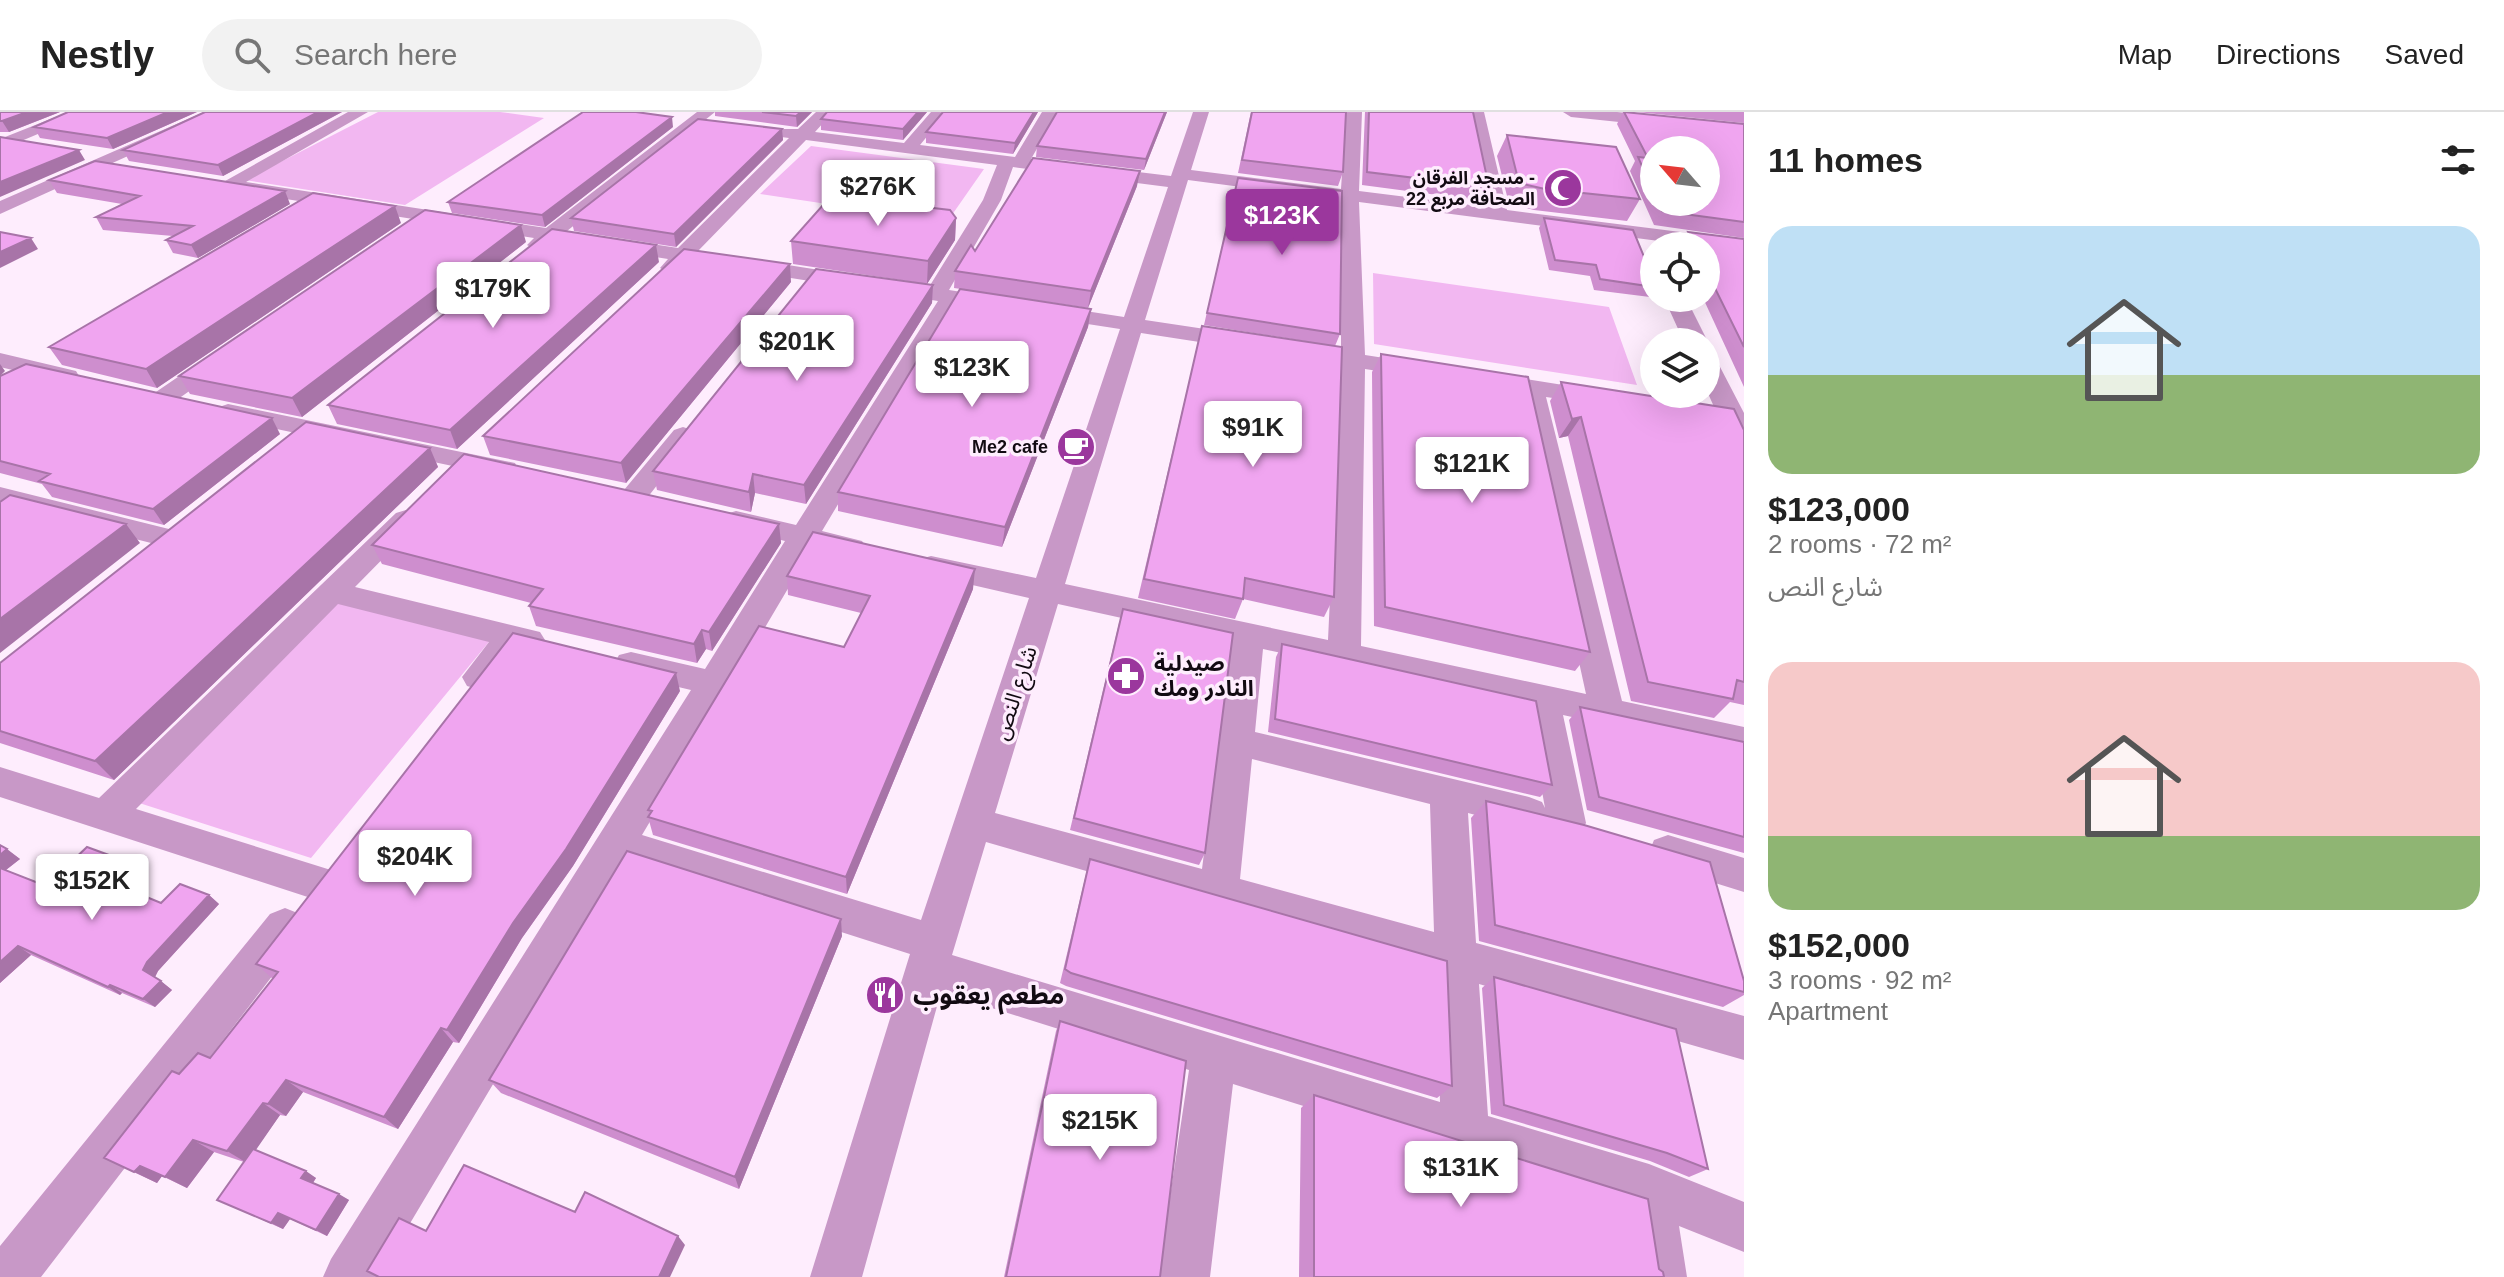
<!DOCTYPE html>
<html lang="en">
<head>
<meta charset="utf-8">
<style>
	:root { --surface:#fff; --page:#f2f2f2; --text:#222; --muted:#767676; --line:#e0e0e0; --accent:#9b379d }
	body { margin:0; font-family:Arial,"Noto Sans Arabic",sans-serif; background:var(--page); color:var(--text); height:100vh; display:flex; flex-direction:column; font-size:30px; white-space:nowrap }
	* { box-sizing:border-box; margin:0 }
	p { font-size:26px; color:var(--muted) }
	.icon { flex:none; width:44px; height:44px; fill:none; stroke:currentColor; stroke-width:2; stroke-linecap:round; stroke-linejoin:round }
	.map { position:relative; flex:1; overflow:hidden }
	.drawer { display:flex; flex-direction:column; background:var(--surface); width:760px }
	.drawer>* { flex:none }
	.needle { width:52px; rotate:298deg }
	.fabs { position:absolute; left:1640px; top:24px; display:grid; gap:16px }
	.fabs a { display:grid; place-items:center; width:80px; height:80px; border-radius:50%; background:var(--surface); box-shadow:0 8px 32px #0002; font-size:40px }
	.price { position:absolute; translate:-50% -68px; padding:0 18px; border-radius:8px; background:#fff; color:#222; font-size:26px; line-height:52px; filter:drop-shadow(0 2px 4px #0008) }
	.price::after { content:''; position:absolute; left:50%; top:48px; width:24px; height:18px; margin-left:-12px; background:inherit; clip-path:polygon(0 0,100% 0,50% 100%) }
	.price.selected { background:var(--accent); color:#fff }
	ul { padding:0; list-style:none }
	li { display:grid; align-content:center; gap:16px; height:424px; padding:0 24px }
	li span { display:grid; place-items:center; height:248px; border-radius:24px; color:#555 }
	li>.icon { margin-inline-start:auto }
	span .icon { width:144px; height:144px; fill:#fffc; stroke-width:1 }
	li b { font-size:34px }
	h2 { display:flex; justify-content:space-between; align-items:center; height:96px; padding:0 24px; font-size:34px }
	header { display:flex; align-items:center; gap:48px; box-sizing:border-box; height:112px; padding:0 40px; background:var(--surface); border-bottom:2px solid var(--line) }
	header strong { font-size:38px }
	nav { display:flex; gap:44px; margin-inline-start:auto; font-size:28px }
	.search { width:560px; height:72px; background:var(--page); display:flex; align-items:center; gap:20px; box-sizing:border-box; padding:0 28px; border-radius:44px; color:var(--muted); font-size:30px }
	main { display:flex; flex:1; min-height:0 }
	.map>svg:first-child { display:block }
	.green { fill:#f2b7f1 }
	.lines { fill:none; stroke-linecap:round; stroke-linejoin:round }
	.minor { fill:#c898c7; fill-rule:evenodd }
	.wall { fill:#ce8ece; fill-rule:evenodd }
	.shaded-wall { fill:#a874a8 }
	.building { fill:#f0a5f0; stroke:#a874a8; stroke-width:2 }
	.labels { text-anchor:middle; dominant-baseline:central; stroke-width:7; stroke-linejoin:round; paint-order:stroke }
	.far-poi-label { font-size:18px; font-weight:bold; fill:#120b12; stroke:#feedfd; text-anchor:end }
	.poi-label { font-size:22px; font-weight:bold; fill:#120b12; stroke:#feedfd; text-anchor:start }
	.street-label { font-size:22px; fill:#120b12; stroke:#feedfd }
	.near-poi-label { font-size:26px; font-weight:bold; fill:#120b12; stroke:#feedfd; text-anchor:start }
</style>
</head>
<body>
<header>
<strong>Nestly</strong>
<div class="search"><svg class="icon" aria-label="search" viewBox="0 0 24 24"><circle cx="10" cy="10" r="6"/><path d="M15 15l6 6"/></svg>Search here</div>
<nav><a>Map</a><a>Directions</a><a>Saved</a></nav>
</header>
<main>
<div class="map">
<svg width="1744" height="1165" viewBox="0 0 1744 1165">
	<rect width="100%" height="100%" fill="#feedfd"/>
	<path class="green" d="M378,0H500L544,6L405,93L245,68Z
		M811,34L984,57L947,110L760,82Z
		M1373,161L1609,195L1637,273L1374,232Z
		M339,486L493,525L311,746L133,689Z"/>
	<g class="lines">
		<path class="minor" d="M68,0H90L0,38V27Z
			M204,0H225L0,102V89Z
			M348,0H368L246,70L546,116L697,0H715L567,119L678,136L789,26L781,25L779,21L781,17H798L816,0H833L815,20L904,31L931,0H947L920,33L1015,45L1042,0H1058L1031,47L1171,64L1193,0H1209L1191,58L1341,77L1346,0H1362L1359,79L1487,95L1468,0H1484L1507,98L1744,128V140L1359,90L1365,243L1423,252L1431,254L1435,259L1431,264L1423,266L1365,257L1361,534L1586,582L1520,281L1478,273L1475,268L1478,263L1487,261L1601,279L1610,281L1613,286L1610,291L1601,293L1546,285L1622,589L1744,615V643L1563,603L1586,711L1580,722L1567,727L1554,722L1547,703L1542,712L1529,717L1468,701L1476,831L1744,904V948L1479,872L1488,1004L1649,1052L1744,1090V1140L1679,1114L1687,1165H1635L1626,1095L1233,972L1210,1165H1158L1189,958L941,880L862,1165H810L910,842L625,751L378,1165H323L331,1147L691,578L619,561L614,552L619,543L631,540L705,557L785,429L726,414L722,408L726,402L736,399L796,413L938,189L688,150L677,160L670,162L660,156L668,147L554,129L537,139L527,133L534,126L242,80L234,77L227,78L218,73ZM806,28L997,53L983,88L929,175L698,139ZM1013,55L1168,75L1124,205L949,178L1001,88ZM1188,68L1341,88V239L1298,232L1290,234L1286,239L1290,244L1341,253L1328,528L1065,472L1141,221L1245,237L1253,235L1257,230L1253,225L1245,223L1145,208ZM958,192L1120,217L1036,466L931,444L920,447L916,454L920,461L1029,486L921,808L642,723L812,436L852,446L862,443L867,436L862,429L822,419ZM1058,492L1231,530L1202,757L995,701ZM1263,537L1527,595L1545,696L1542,690L1529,685L1255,620ZM1252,647L1430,692L1434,820L1240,767ZM986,730L1436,860L1440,990L952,843Z
			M1563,0H1617L1744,13V23L1571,5Z
			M1664,186H1686L1708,230L1706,232L1684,230Z
			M221,239L229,241L233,246L229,251L171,292H153L150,287L153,282L213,241Z
			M0,241L76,259L79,264L76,269L67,271L0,255Z
			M1706,244L1714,246L1718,251L1744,301V329L1731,327L1723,313L1684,306L1680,301L1684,296L1693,293L1715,297L1706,277Z
			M228,292L505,349L515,351L518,357L515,363L505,365L219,305L215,300L219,295Z
			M683,315L692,318L696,323L644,390L634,393L624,390L620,384L624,378L674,318Z
			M0,375L181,420L186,427L181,434L171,436L0,393Z
			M406,398L416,401L420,407L416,413L355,475L540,520L545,528L540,536L529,540L519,537C504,556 494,582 467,574L462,565L489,530L338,492L136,697L334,759L340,771L334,783L320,789L0,685V655L99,686L396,401Z
			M1668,723L1744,746V780L1654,752L1649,740L1654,728Z
			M285,796L300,802L306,815L300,828L41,1165H0V1134L270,802Z"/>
	</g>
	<path class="wall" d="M0,0H60L9,20H0Z
		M197,0L113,37L40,26L34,15Z
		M205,0H342L223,64L129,49L123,38Z
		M715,0H812L797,15L715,4Z
		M827,0H927L903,28L821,18V7Z
		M943,0H1038L1013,42L926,31V20Z
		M1057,0H1167L1144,58L1036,45L1037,34Z
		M1251,0H1346L1343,60L1338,74L1238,61Z
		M1365,0H1473L1489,75L1483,89L1362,73Z
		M1623,0L1744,12V126L1654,113L1630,59L1635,49L1617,12ZM1654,38L1706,90H1654Z
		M1637,0H1744V11Z
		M673,15L545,115L452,101L448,90Z
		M782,17L783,28L676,135L574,119L571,106Z
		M1507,23L1640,87L1627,109L1534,98L1509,92L1497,44Z
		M49,68L290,92L198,146L173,141L166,128L173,124L103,118L96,105L122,92L57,81Z
		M1137,74L1088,196L954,176L955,159Z
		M1235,77L1340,222L1335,234L1204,213Z
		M956,106L955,128L927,172L793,152L791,129Z
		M1544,106L1654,169V178L1650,185L1594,178L1590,164L1549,158L1539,116Z
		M401,111L157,276L62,253L49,235Z
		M1688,120L1744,127V275L1703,186H1706V134H1679Z
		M526,130L302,305L190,282L179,264Z
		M659,150L457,337L337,312L328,293Z
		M791,170L626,371L490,343L483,324Z
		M933,173L932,191L806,392L755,381L751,400L657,378L653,359Z
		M1091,197L1088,215L1002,435L838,399V380Z
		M1202,214L1334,485L1324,505L1243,487L1235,507L1138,486Z
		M1381,242L1590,540L1575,559L1374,514L1372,260Z
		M0,265L280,322L164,413L52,385L42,372L0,361Z
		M1561,270L1744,318V593L1730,590L1714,606L1631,589L1568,324L1559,326L1550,289Z
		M430,336L438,355L114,668L0,631V551Z
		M779,412L781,431L712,539L706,537L697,551L536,514L529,494L531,491L382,452L372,433Z
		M787,464L973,477L847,782L653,723L648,705L649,703L648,698L844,535L861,501L788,483Z
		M1119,511L1205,741L1199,753L1070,718Z
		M1282,532L1552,673L1540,685L1268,620L1276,545Z
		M680,579L573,754L522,826L459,931L453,930L398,1017L303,980L286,1004L280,1003L255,1038L316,1066L313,1071L349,1088L327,1124L290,1107L283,1117L217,1088L244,1050L214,1040L187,1076L162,1064L157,1071L104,1046L179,962L210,946L273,867L256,852Z
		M1580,595L1744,630V741L1587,698L1569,608Z
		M1486,689L1744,869V883L1723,895L1479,829L1471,706Z
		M0,733L20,747L6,758L46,774L117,746L128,756L112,771L161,791L209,783L219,792L158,859L155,865L172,878L155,895L122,881L120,883L31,843L0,871Z
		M1090,747L1452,974L1437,986L1066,874L1060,871L1086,762Z
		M842,824L739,1077L501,981L489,968Z
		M1494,865L1708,1057L1689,1065L1650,1049L1491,1002L1482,876Z
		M1060,909L1160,1165H1004L1056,919Z
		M1314,983L1659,1157L1664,1165H1299L1301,996Z"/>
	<path class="shaded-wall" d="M27,0H60L9,20L2,9Z
		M168,0H197L113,37L107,26Z
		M318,0H342L223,64L218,53Z
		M801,0H812L797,15L796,4Z
		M918,0H927L903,28V17Z
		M1034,0H1038L1013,42L1015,31Z
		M1165,0H1167L1144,58L1146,47Z
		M672,5L673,15L545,115L542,103Z
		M782,17L783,28L676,135L674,122Z
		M79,38L85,48L0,85V70Z
		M1140,59L1137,74L1088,196L1091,179Z
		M285,79L290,92L198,146L191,133Z
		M395,94L401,111L157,276L146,257Z
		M956,106L955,128L927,172L928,149Z
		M521,113L526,130L302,305L292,286Z
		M31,126L38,137L0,156V140Z
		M656,133L659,150L457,337L450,318Z
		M790,152L791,170L626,371L621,351Z
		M933,173L932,191L806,392L804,373Z
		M1091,197L1088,215L1002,435L1005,415Z
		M0,252L5,259L0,264Z
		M1581,305L1568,324L1559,326L1572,307Z
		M272,306L280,322L164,413L153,397Z
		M430,336L438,355L114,668L95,649Z
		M753,362L755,381L751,400L749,380Z
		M126,412L140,431L0,541V507Z
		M779,412L781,431L712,539L709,520Z
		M975,457L973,477L847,782L846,765Z
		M702,518L706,537L697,551L694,532Z
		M676,561L680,579L573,754L522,826L459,931L447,918L513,811Z
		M7,737L20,747L2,761L0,759V743Z
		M117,746L128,756L109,774L98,765Z
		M209,783L219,792L158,859L154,867L143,858L147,850Z
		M841,807L842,824L739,1077L735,1065Z
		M18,834L31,843L0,871V850Z
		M161,869L172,878L155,895L143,887Z
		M110,873L122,881L120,883L108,875Z
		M441,916L453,930L398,1017L384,1005Z
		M286,968L303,980L286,1004L268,992Z
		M263,991L280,1003L247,1051L227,1039Z
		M193,1028L214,1040L187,1076L165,1065Z
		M140,1054L162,1064L157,1071L134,1060Z
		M306,1059L316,1066L312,1072L301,1066Z
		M339,1082L349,1088L327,1124L316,1118Z
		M278,1101L290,1107L283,1117L271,1111Z
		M678,1124L685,1133L670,1165H659Z"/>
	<path class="building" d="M0,0H27L2,9H0Z
		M68,0H168L107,26L34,15Z
		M205,0H318L218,53L123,38Z
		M583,0H636L672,5L542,103L448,90Z
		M762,0H801L796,4Z
		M827,0H918L903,17L821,7Z
		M943,0H1034L1015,31L926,20Z
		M1057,0H1165L1146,47L1037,34Z
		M1252,0H1346L1343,60L1242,48Z
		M1369,0H1473L1489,75L1367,60Z
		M1624,0L1744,12V110L1662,99L1658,90H1706V38H1654V81L1638,45L1648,46Z
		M698,7L782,17L674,122L571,106Z
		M1507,23L1616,35L1640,87L1545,77L1519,71Z
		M0,25L79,38L0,70Z
		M1033,46L1140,59L1091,179L955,159L971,133L975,139Z
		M95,49L285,79L191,133L166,128L193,114L96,105L140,84L49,68Z
		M1238,66L1342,79L1340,222L1207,201Z
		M313,81L395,94L146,257L49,235Z
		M831,84L950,98L956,106L928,149L791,129Z
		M425,98L521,113L292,286L179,264Z
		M1544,106L1633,118L1654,169V175L1600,167L1596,153L1555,148Z
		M552,117L656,133L450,318L328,293Z
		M0,120L31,126L0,140Z
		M1688,120L1744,127V235L1706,158V134H1694Z
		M684,137L790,152L621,351L483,324Z
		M816,157L933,173L804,373L753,362L749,380L653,359Z
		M960,177L1091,197L1005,415L838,380Z
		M1202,214L1342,235L1334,485L1245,466L1243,487L1144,467Z
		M1381,242L1528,265L1590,540L1385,495Z
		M26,252L272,306L153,397L39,369L50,362L0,349V264Z
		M1561,270L1734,297L1744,318V570L1737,568L1733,587L1648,570L1581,305L1572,307Z
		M306,310L430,336L95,649L0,619V551Z
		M464,342L779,412L709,520L702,518L694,532L529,494L543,477L372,433Z
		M10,383L126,412L0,507V390Z
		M813,420L975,457L846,765L648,705L652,699L648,698L759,514L844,535L870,484L787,464Z
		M1123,497L1233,521L1205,741L1074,706Z
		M513,521L676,561L566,737L513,811L447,918L441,916L384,1005L286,968L268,992L263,991L227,1039L193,1028L165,1065L140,1054L134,1060L104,1046L172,959L179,962L198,941L210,946L278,860L256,852Z
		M1282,532L1536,589L1552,673L1275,607Z
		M1580,595L1744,630V725L1599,685Z
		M1486,689L1584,713L1710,750L1744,869V880L1495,813Z
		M0,733L7,737L0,743Z
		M87,735L117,746L98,765L161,791L180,772L209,783L147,850L143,858L161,869L143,887L110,873L108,875L18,834L0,850V756L46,774Z
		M627,739L841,807L735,1065L489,968Z
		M1090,747L1447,849L1452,974L1071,861L1065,857Z
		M1494,865L1676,917L1708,1057L1667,1041L1504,993Z
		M1060,909L1186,949L1160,1165H1006Z
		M1314,983L1648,1087L1659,1157L1663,1160L1664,1165H1314Z
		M253,1037L306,1059L301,1066L339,1082L316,1118L278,1101L271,1111L217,1088Z
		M464,1053L575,1100L585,1080L678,1124L659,1165H379L367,1159L399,1106L426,1119Z"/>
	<defs>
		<g id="mosque-disc" transform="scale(2)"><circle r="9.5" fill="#9b379d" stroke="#feedfd"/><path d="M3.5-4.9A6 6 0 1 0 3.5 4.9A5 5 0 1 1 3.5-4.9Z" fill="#fff"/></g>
		<g id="cafe-disc" transform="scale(2)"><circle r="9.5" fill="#9b379d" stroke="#feedfd"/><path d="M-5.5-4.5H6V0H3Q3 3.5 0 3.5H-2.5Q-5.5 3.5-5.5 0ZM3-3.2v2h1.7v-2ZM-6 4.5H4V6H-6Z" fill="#fff"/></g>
		<g id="pharmacy-disc" transform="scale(2)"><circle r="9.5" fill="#9b379d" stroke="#feedfd"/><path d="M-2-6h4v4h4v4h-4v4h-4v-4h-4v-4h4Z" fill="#fff"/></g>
		<g id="restaurant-disc" transform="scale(2)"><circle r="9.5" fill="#9b379d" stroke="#feedfd"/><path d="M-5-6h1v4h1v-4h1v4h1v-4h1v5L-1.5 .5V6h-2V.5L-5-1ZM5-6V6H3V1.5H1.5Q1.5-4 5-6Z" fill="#fff"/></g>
	</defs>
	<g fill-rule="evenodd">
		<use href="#mosque-disc" x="1563" y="76"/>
		<use href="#cafe-disc" x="1076" y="335"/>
		<use href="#pharmacy-disc" x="1126" y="564"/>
		<use href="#restaurant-disc" x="885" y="883"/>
	</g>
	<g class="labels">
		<g class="far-poi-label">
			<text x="1535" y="66">مسجد الفرقان -<tspan x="1535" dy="21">الصحافة مربع 22</tspan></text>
			<text x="1048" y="335">Me2 cafe</text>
		</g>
		<g class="poi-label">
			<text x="1154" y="551">صيدلية<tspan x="1154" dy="25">النادر ومك</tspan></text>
		</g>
		<g class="street-label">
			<text transform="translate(1015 581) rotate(-72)">شارع النص</text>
		</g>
		<g class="near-poi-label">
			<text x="913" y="883">مطعم يعقوب</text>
		</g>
	</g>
</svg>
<div class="fabs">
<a><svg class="needle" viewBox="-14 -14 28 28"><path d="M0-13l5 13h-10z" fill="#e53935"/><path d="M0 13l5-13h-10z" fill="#767676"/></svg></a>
<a><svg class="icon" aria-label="locate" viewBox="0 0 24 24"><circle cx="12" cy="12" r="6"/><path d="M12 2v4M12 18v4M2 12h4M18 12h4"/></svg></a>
<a><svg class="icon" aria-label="layers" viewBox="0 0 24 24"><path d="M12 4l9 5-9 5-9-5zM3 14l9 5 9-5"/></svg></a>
</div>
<b class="price" style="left:878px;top:116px">$276K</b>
<b class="price selected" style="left:1282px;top:145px">$123K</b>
<b class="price" style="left:493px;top:218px">$179K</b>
<b class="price" style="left:797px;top:271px">$201K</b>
<b class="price" style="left:972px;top:297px">$123K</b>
<b class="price" style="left:1253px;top:357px">$91K</b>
<b class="price" style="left:1472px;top:393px">$121K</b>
<b class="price" style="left:415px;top:786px">$204K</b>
<b class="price" style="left:92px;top:810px">$152K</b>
<b class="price" style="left:1100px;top:1050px">$215K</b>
<b class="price" style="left:1461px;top:1097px">$131K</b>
</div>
<section class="drawer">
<h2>11 homes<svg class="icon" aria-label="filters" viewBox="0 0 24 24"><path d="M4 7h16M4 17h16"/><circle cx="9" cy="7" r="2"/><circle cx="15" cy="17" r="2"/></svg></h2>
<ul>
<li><span style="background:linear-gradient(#bfe0f5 60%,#8fb573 0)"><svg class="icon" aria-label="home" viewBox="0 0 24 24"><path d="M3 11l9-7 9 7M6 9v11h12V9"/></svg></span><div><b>$123,000</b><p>2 rooms · 72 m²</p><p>شارع النص</p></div></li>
<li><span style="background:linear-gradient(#f6c9c9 70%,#8fb573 0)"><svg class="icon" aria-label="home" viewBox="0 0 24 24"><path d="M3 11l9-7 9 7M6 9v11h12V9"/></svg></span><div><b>$152,000</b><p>3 rooms · 92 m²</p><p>Apartment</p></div></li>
</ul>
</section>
</main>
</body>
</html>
